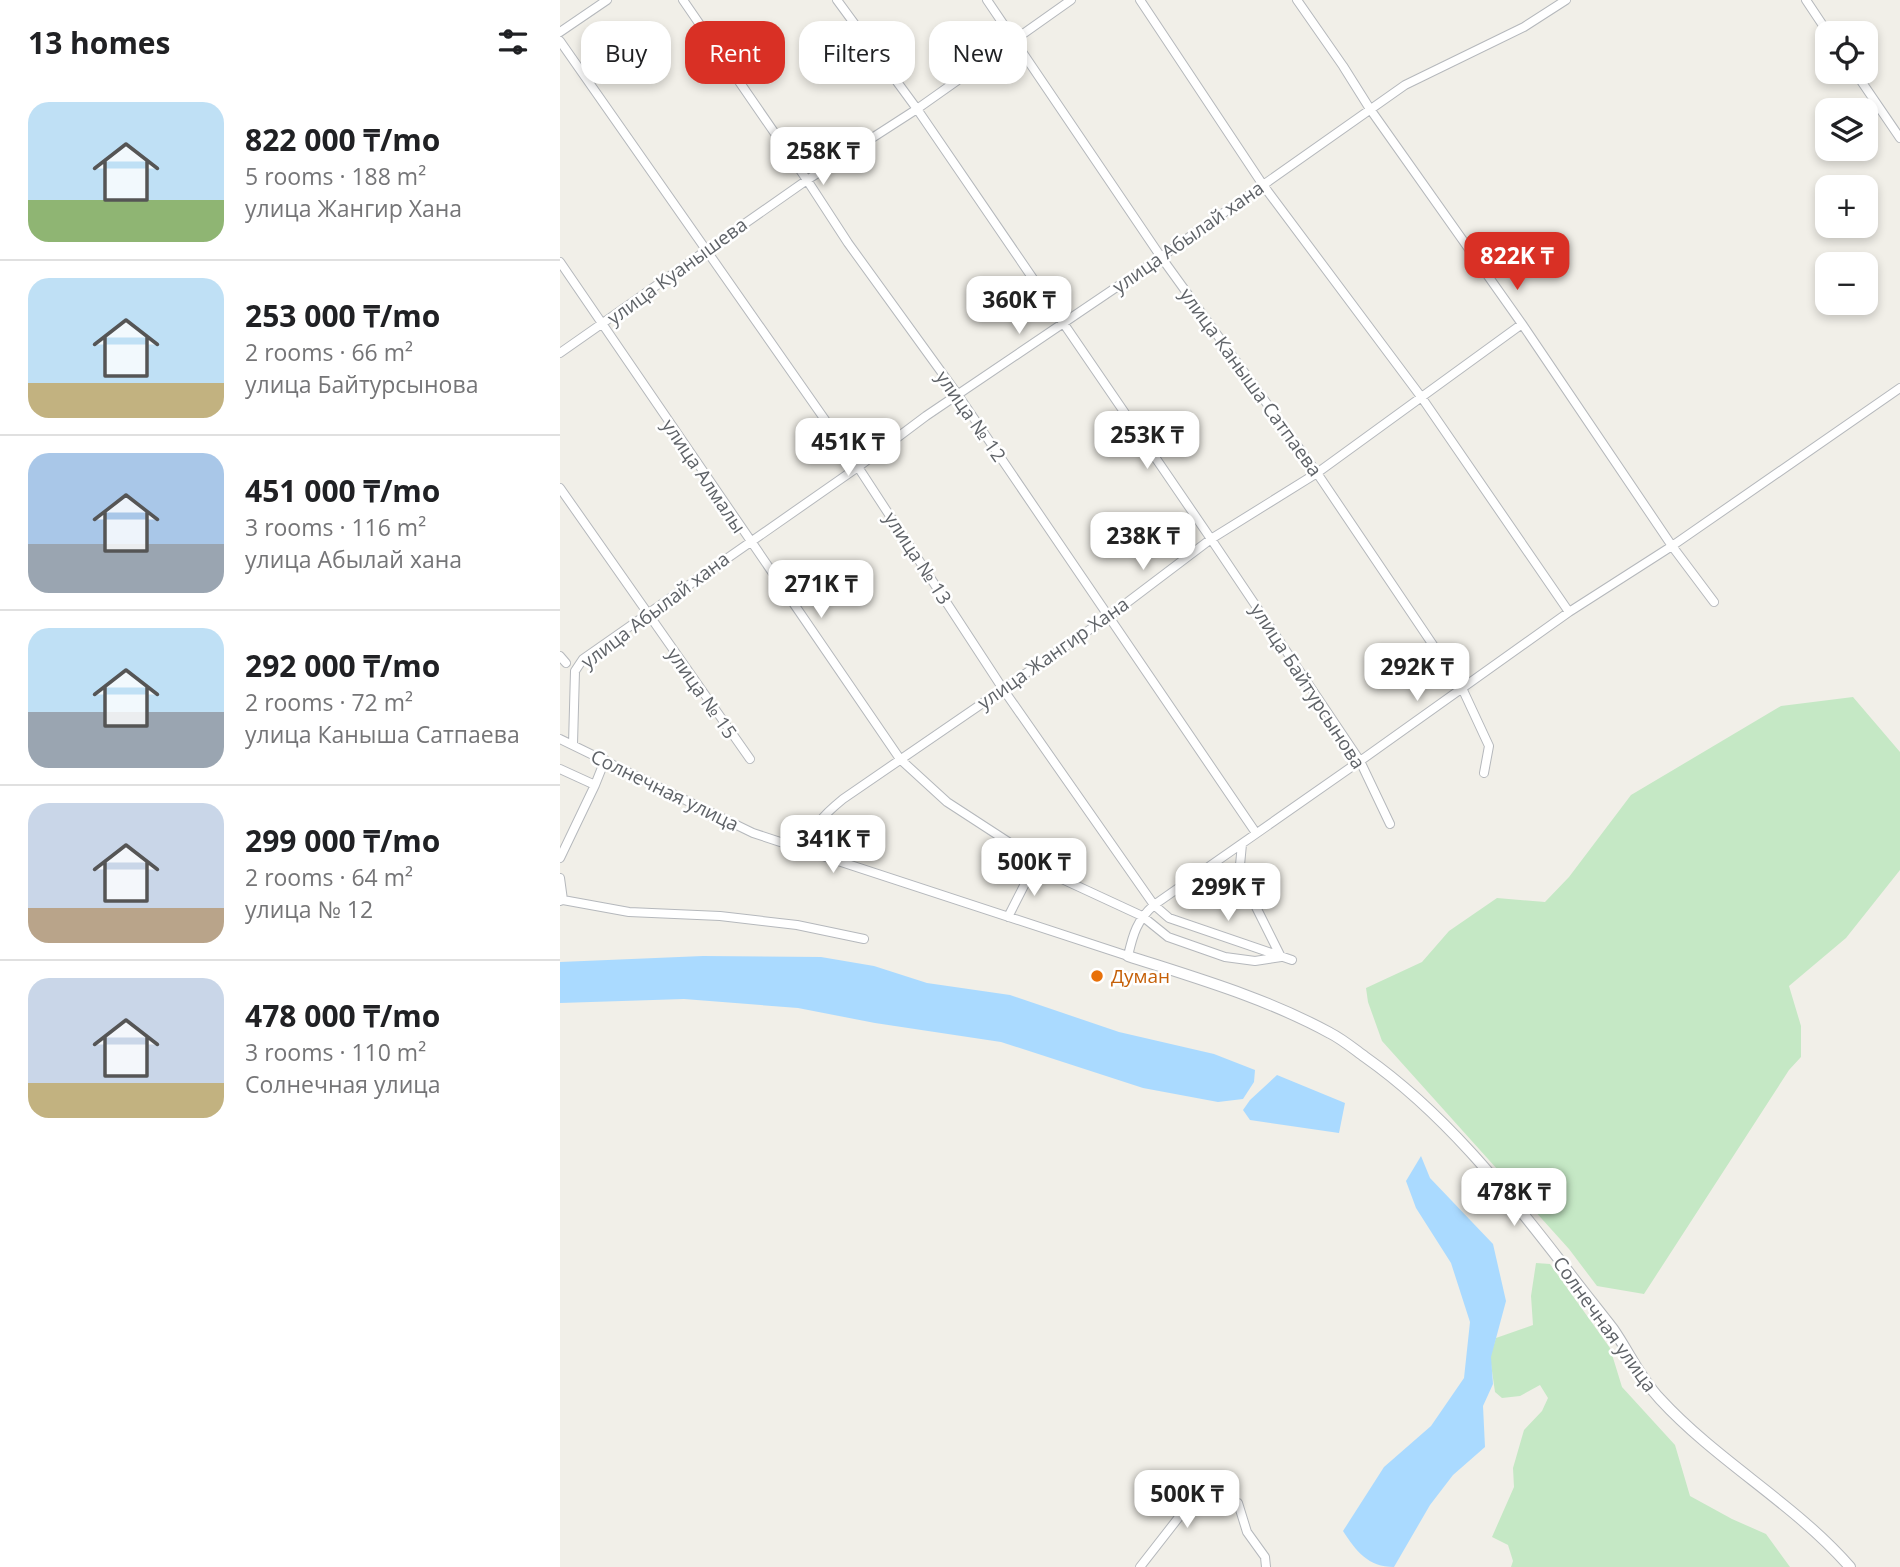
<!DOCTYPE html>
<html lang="en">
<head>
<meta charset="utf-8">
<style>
	:root { --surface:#fff; --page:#f2f2f2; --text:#202124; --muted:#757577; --line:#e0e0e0; --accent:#d93025 }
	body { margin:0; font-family:"Open Sans",sans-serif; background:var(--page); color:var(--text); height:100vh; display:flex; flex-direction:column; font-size:26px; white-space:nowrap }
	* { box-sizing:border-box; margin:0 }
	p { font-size:23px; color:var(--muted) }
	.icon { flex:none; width:38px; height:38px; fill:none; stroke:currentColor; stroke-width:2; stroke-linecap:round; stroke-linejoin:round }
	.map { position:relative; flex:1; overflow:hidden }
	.panel { display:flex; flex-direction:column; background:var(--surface); width:560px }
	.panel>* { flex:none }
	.banner { position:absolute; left:21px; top:21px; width:665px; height:63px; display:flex; gap:14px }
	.buttons { position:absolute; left:1255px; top:21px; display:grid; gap:14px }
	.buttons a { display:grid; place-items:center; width:63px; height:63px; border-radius:14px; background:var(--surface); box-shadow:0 4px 10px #0003; font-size:35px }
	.price { position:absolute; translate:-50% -60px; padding:0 16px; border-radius:14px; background:#fff; color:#222; font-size:23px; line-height:46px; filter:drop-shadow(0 2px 4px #0008) }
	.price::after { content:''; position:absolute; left:50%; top:42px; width:21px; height:16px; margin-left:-10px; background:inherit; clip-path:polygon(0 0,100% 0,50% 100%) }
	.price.active { background:var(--accent); color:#fff }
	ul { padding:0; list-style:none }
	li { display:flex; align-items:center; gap:21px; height:175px; padding:0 28px }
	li+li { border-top:2px solid var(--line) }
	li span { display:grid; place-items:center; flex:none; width:196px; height:140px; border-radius:21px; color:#555 }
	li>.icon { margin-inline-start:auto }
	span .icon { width:84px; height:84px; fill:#fffc; stroke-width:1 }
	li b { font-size:30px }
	h2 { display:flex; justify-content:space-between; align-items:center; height:84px; padding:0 28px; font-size:30px }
	.tag { padding:0 24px; border-radius:21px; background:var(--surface); box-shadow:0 4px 10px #0003; font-size:24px; line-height:63px }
	.tag.active { background:var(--accent); color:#fff }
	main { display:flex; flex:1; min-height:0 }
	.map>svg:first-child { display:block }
	.green { fill:#c5e8c5 }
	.water { fill:#aadaff }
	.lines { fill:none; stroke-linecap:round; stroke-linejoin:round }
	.minor-casing { stroke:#b5b8bc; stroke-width:10 }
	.tertiary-casing { stroke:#b5b8bc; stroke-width:12 }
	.minor { stroke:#fff; stroke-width:8 }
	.tertiary { stroke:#fff; stroke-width:10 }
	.food-dot { fill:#e8710a; stroke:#fff; stroke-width:2.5 }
	.labels { text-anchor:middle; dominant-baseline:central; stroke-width:5; stroke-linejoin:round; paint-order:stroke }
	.street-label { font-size:19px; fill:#5f6368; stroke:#fff }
	.food-label { font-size:19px; fill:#c56008; stroke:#fff; text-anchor:start }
</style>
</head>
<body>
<main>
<section class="panel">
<h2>13 homes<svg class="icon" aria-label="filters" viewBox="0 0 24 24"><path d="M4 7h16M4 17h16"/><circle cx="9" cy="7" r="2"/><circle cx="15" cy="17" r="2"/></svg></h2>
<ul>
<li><span style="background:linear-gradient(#bfe0f5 70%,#8fb573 0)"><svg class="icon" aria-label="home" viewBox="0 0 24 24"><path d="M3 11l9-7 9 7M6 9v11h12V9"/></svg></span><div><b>822 000 ₸/mo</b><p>5 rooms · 188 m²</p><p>улица Жангир Хана</p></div></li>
<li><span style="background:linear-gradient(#bfe0f5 75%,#c2b280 0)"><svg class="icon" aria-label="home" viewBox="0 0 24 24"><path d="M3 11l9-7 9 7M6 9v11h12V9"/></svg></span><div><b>253 000 ₸/mo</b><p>2 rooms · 66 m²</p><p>улица Байтурсынова</p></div></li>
<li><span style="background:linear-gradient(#a9c7e8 65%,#9aa5b1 0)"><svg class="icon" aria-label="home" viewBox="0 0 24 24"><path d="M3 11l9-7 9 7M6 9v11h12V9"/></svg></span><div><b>451 000 ₸/mo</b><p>3 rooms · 116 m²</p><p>улица Абылай хана</p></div></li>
<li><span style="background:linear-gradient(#bfe0f5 60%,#9aa5b1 0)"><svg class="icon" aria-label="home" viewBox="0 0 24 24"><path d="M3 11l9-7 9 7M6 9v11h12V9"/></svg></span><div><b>292 000 ₸/mo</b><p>2 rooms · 72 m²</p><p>улица Каныша Сатпаева</p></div></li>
<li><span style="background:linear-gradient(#c9d6e8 75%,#b9a48a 0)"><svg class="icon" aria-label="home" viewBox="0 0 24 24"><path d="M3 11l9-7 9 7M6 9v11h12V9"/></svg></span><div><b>299 000 ₸/mo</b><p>2 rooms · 64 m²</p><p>улица № 12</p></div></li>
<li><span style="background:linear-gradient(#c9d6e8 75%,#c2b280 0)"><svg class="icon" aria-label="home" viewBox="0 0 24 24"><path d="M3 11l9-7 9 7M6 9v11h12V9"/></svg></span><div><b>478 000 ₸/mo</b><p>3 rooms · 110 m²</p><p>Солнечная улица</p></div></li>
</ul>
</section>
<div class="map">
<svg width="1340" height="1567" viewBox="0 0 1340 1567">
	<rect width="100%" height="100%" fill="#f1efe8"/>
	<path class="green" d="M1293,697L1340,752V870L1286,938L1229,986L1241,1026V1057L1229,1070L1084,1294L1037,1286L1009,1249L822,1041L808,1002L806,988L862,962L889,931L937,898L985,902L1009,877L1071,795L1221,706Z
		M976,1263L990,1264L1050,1348L1062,1387L1115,1445L1130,1496L1172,1519L1206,1534L1230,1567H951L953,1561L948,1545L932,1537L954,1487L953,1468L964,1430L982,1411L988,1398L980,1385L960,1396L942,1398L935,1392L930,1357L936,1338L973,1325L971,1296Z"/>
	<path class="water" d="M143,956L261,957L314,966L367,983L450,995L559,1032L654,1054L695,1070L694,1082L683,1099L658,1102L583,1088L441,1042L315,1023L238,1008L124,999L0,1003V962Z
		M717,1075L785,1103L779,1133L690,1120L683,1110L690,1100Z
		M861,1156L870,1178L933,1244L946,1301L931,1357L933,1384L923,1406L925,1447L893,1475L870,1505L834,1567C808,1567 796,1551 783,1531L824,1467L871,1426L904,1378L910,1322L891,1263L856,1208L846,1181Z"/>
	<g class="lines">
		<g class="minor-casing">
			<path id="minor" d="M123,0L247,180L288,243L398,395L696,833
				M277,0L357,109L651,539L800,761L830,824
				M427,0L601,257L757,473L902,688L929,746L924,773
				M580,0L703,185L862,398L1009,612
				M737,0L783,66L810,109L962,324L1112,546L1154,602
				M1246,0L1268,33
				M0,32L47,0
				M0,41L298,467L443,689L594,905L609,918L732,960
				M1295,72L1340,138
				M0,262L340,759L387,802L450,843L474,866L582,916L608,937L665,957L695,961L721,957L687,889L680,865L682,844
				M0,353L247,180L357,109L511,0
				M0,488L190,759
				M0,656L6,663
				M0,739L193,833L568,956C573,934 577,920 594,905L800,761L1009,612L1112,546L1340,388
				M13,744L15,671L23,659L298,467L366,416L601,257L845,85L964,27L1006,0
				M0,769L35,785L0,858
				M35,785L45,760
				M249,852C255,823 261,817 283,799L548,617L651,539L757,473L962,324
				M0,878L3,900L0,901
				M3,900L69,912L160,916L237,925L304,939
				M448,917L474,866
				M678,1503L687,1532L705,1557L706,1567
				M580,1567L651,1476"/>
		</g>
		<g class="tertiary-casing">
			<path id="tertiary" d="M568,956C636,978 706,998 770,1033C782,1039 794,1049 805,1057C883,1112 943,1187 1001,1262C1018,1285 1036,1307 1053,1329C1069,1352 1080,1378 1100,1399C1158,1462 1234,1503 1290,1567"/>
		</g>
		<use href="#minor" class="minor"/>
		<use href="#tertiary" class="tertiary"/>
	</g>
	<circle class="food-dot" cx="537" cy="976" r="7"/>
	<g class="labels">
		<g class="street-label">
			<text transform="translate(628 237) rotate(-35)">улица Абылай хана</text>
			<text transform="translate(117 271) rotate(-36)">улица Куанышева</text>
			<text transform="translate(691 382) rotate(54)">улица Каныша Сатпаева</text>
			<text transform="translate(411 416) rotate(55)">улица № 12</text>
			<text transform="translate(144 476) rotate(56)">улица Алмалы</text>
			<text transform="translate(358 558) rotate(57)">улица № 13</text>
			<text transform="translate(95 610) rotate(-37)">улица Абылай хана</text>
			<text transform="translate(493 653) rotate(-35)">улица Жангир Хана</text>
			<text transform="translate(748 686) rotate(57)">улица Байтурсынова</text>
			<text transform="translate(142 693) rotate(55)">улица № 15</text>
			<text transform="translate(105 790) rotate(26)">Солнечная улица</text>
			<text transform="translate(1045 1324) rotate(54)">Солнечная улица</text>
		</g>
		<g class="food-label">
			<text x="551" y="976">Думан</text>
		</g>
	</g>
</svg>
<div class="buttons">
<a><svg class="icon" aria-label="locate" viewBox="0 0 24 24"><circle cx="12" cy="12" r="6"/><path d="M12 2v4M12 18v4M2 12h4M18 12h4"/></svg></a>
<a><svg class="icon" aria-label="layers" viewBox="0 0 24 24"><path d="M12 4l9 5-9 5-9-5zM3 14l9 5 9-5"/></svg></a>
<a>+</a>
<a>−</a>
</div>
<b class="price" style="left:263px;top:187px">258K ₸</b>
<b class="price active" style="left:957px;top:292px">822K ₸</b>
<b class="price" style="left:459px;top:336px">360K ₸</b>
<b class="price" style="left:587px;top:471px">253K ₸</b>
<b class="price" style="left:288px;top:478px">451K ₸</b>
<b class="price" style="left:583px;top:572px">238K ₸</b>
<b class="price" style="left:261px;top:620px">271K ₸</b>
<b class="price" style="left:857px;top:703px">292K ₸</b>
<b class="price" style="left:273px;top:875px">341K ₸</b>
<b class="price" style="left:474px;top:898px">500K ₸</b>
<b class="price" style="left:668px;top:923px">299K ₸</b>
<b class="price" style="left:954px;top:1228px">478K ₸</b>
<b class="price" style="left:627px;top:1530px">500K ₸</b>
<div class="banner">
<a class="tag">Buy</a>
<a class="tag active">Rent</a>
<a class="tag">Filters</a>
<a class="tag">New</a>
</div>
</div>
</main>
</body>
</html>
